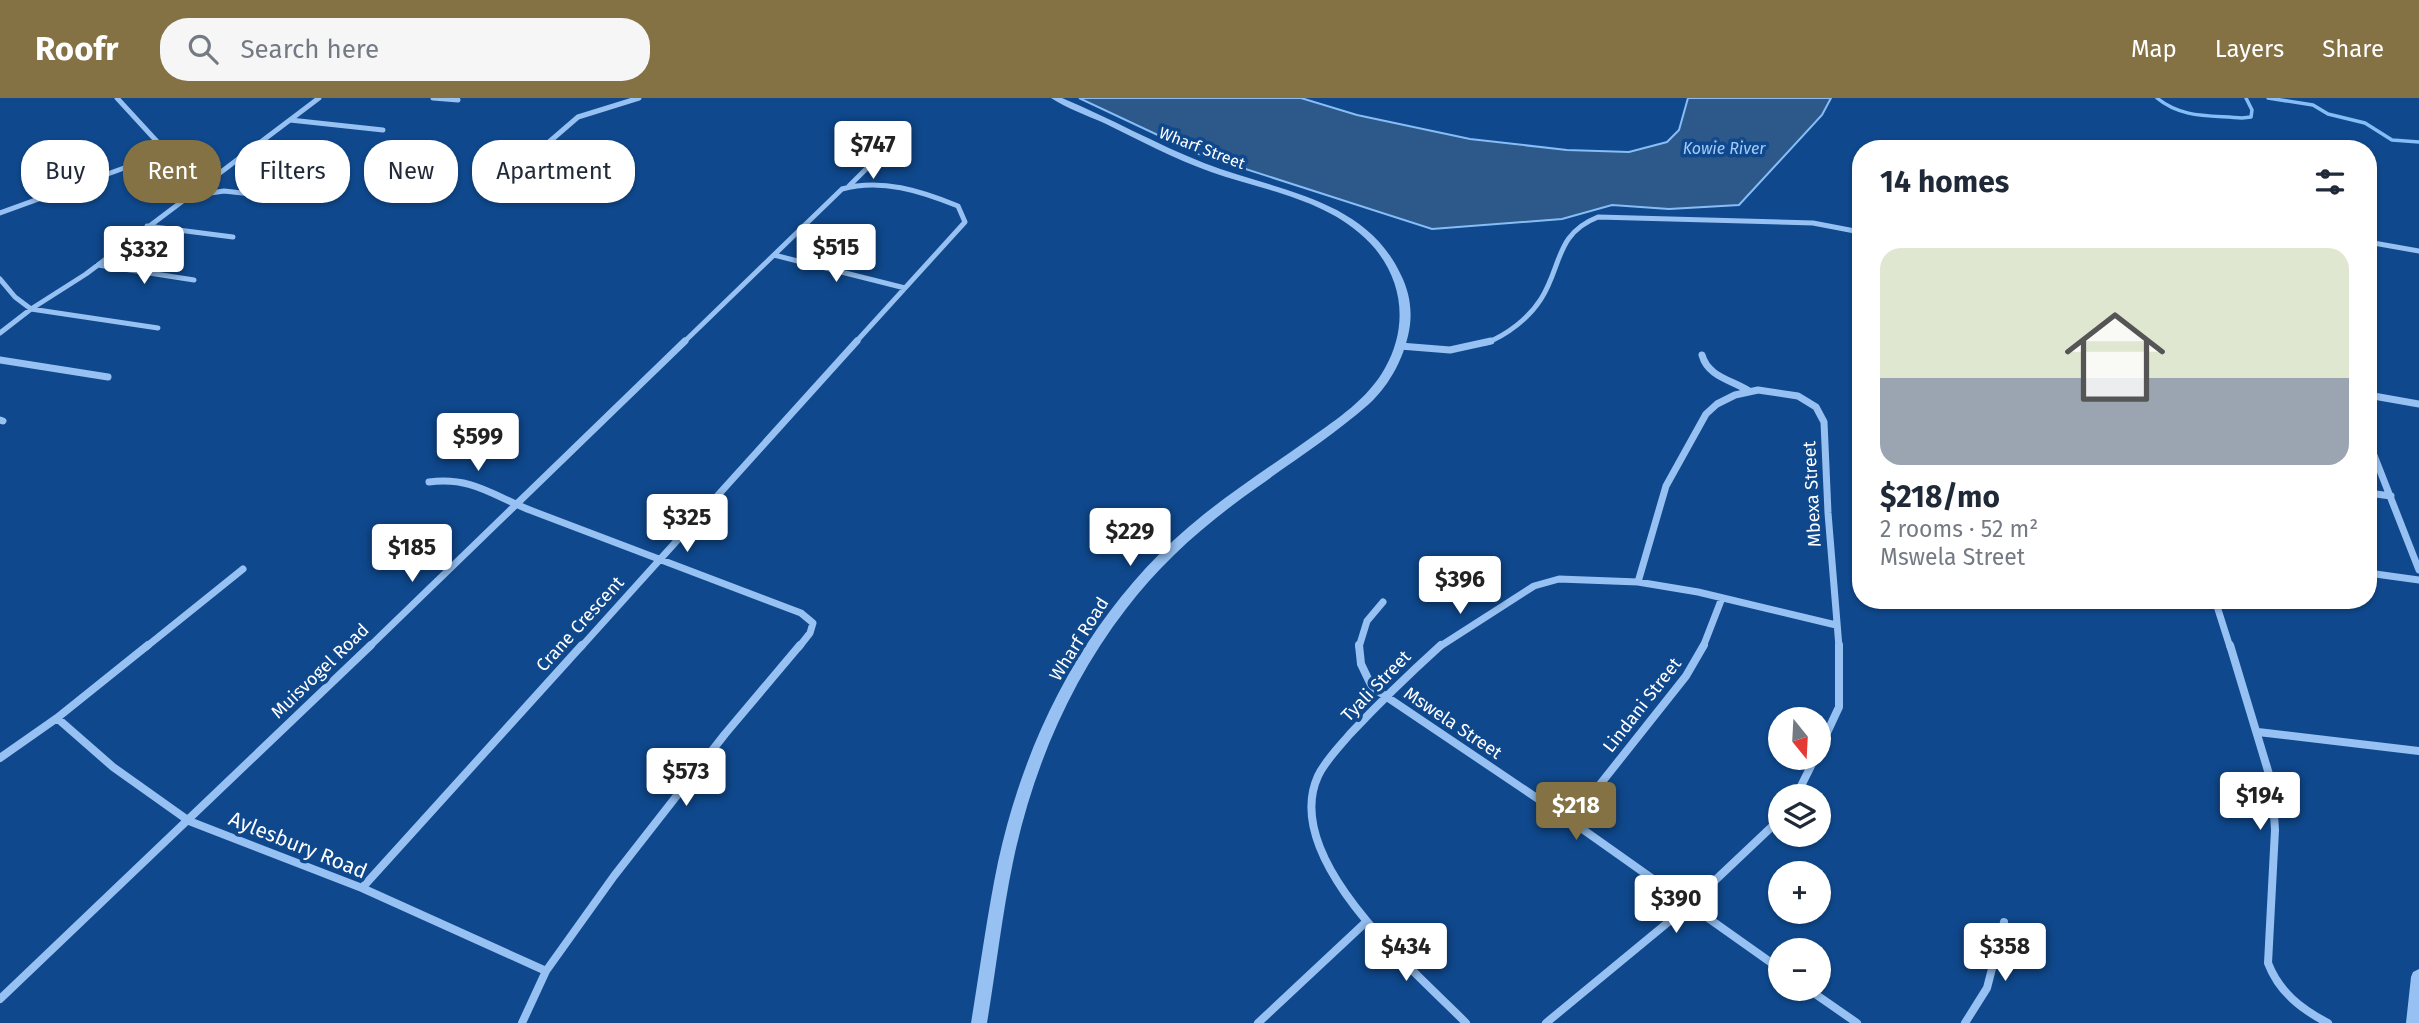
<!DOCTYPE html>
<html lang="en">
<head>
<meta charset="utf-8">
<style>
	:root { --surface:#fff; --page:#f6f6f7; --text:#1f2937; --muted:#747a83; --accent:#847245 }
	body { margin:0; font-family:"Fira Sans",sans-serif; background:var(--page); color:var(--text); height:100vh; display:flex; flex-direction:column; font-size:26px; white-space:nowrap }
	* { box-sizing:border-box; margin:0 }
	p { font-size:23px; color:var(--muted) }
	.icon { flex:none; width:38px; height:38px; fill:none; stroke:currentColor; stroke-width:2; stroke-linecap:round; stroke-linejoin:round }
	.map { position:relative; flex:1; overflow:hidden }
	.sheet { position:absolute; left:1852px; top:42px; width:525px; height:469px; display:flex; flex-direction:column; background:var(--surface); border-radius:28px; box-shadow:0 2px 5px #0004 }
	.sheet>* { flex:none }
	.banner { position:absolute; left:21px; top:42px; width:665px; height:63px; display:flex; gap:14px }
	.needle { width:46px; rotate:162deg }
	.tools { position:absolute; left:1768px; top:609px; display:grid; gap:14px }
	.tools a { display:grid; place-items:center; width:63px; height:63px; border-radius:50%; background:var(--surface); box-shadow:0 2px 5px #0004; font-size:35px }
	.price { position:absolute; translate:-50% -60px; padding:0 16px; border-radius:7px; background:#fff; color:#222; font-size:23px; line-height:46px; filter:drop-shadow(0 2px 4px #0008) }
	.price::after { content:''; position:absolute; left:50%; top:42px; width:21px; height:16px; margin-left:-10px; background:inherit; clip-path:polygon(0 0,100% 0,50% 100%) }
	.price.current { background:var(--accent); color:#fff }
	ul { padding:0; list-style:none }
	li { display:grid; align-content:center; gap:14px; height:371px; padding:0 28px }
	li span { display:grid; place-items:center; height:217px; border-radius:21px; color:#555 }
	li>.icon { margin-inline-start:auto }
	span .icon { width:126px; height:126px; fill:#fffc; stroke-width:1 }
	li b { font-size:30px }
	h2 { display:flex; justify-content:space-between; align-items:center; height:84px; padding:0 28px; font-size:30px }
	.tag { padding:0 24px; border-radius:28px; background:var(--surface); box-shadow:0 2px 5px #0004; font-size:24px; line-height:63px }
	.tag.current { background:var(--accent); color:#fff }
	header { display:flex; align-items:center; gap:42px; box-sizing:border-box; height:98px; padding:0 35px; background:var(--accent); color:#fff }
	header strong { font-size:33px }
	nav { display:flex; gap:38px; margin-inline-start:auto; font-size:24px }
	.search { width:490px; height:63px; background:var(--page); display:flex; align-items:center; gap:18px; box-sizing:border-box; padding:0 24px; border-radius:28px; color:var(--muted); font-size:26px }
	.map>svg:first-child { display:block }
	.water { fill:#2d588a; stroke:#87bdf6; stroke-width:2 }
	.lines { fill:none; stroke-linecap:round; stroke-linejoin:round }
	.stream { stroke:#87bdf6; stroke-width:3.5 }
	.minor-far2 { stroke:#96c1f2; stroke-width:5 }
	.minor-far1 { stroke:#96c1f2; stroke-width:7 }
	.minor { stroke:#96c1f2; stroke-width:8 }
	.tertiary { fill:#96c1f2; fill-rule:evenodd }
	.labels { text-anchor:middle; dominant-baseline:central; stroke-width:7; stroke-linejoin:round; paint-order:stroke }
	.far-street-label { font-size:16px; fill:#fff; stroke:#0f488c }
	.far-water-label { font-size:16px; font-style:italic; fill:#a1ccfa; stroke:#0f488c }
	.street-label { font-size:18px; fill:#fff; stroke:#0f488c }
	.near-street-label { font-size:21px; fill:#fff; stroke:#0f488c }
</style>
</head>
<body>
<header>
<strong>Roofr</strong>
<div class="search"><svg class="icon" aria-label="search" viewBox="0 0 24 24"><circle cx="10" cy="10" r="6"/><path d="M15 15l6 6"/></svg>Search here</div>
<nav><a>Map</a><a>Layers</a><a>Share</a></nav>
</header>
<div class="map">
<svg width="2419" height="925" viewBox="0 0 2419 925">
	<rect width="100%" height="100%" fill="#0f488c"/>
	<path class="water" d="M1079,0H1301L1357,17L1470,41L1567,52L1629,54L1667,44L1679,32L1688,0H1831L1822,17L1739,107L1669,111L1612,107L1562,121L1432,131L1196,55Z"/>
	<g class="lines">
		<path class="stream" d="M2157,0C2182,21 2212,17 2242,20L2251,19L2252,12L2246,0
			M2268,0L2313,7L2328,16L2365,25L2392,42L2419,44"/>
		<path class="minor-far2" d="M433,0L458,2
			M290,22L383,32
			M245,55L323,64
			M527,63L578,19L639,0
			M849,88L879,58
			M190,98L224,93L280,99
			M0,115L160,57L162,49L117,0
			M147,128L233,139
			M2368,144L2419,153
			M774,157L905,190
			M98,167L194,182
			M0,181L15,199L31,211L158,230
			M0,235L31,211L86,176L319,0
			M683,245L842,91C881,80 921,93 958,108L965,124L855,245
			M1486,245C1507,237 1529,220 1541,201C1562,168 1555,136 1598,119L1813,125L1860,134"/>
		<path class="minor-far1" d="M1400,248L1450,252L1491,243
			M1702,257C1708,279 1732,282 1749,293
			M0,262L108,279
			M2368,297L2419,306
			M0,322L3,323
			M2368,342L2419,472
			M429,384C474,378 496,400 535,414C624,447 712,482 801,515L813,525L810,535L799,549
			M2368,395L2391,398
			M2368,475L2419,482
			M1638,484L1666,388L1706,316L1717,306L1735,297L1758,292L1798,298L1816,309L1824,324L1828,415L1839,549
			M2215,502L2230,549
			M146,549L243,471
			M369,549L685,243
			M581,549L857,243
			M1359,549L1367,523L1383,504
			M1439,549L1534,488L1559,481L1638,484L1698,494L1836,527
			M1703,549L1722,500"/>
		<path class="minor" d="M1359,547L1361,566L1372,589L1571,723L1780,871
			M1441,547C1409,576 1379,605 1350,636C1339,649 1325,663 1318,678C1280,761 1415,873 1466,925
			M2230,547L2272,686L2275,732L2268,865C2279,894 2301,911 2328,925
			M57,620L113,669L189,723L362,790L546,873
			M2258,634L2419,653
			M1818,654L1839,609V547
			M0,660L57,620L148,547
			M1796,698L1815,660
			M1571,723L1686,578L1704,547
			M362,790L582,547
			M1808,891L1857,925
			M0,901L371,547
			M522,925L546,873L614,778L725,636L800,547
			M1258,925L1366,824
			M1546,925L1689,807L1780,721
			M1965,925L1987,890L2004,824"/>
		<path class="tertiary" d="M1051,0H1062C1110,20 1156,46 1204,65C1275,93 1365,99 1401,177C1409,193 1412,210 1410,227C1406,256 1391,286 1369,306C1335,336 1296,361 1259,388C1209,423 1163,462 1126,511C1069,585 1032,673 1013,764C1002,817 996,871 987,925H971C980,871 987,817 998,764C1027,630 1095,503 1203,417C1237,390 1274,366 1309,341C1337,321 1368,301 1385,270C1409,228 1403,180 1370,145C1328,101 1265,93 1211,74C1174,61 1139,42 1104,25C1086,17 1066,10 1051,0Z
			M2419,871V925H2406L2411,879L2413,874Z"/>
	</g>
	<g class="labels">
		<g class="far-street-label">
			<text transform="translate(1202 50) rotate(21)">Wharf Street</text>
		</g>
		<g class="far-water-label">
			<text x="1724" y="50">Kowie River</text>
		</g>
		<g class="street-label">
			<text transform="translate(1812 396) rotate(-93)">Mbexa Street</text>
			<text transform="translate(580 526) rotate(-48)">Crane Crescent</text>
			<text transform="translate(1079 541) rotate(-58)">Wharf Road</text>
			<text transform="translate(320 573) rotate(-44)">Muisvogel Road</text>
			<text transform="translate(1376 588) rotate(-46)">Tyali Street</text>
			<text transform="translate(1642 607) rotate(-52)">Lindani Street</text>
			<text transform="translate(1453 625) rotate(34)">Mswela Street</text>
		</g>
		<g class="near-street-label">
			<text transform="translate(298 747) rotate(22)">Aylesbury Road</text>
		</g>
	</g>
</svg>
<div class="tools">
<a><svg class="needle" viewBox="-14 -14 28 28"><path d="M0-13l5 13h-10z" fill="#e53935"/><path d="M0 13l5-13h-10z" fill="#747a83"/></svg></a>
<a><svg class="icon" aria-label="layers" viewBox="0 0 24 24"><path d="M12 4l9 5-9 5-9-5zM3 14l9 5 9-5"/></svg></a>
<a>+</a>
<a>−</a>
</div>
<b class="price" style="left:873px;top:83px">$747</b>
<b class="price" style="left:836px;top:186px">$515</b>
<b class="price" style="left:144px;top:188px">$332</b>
<b class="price" style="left:478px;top:375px">$599</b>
<b class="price" style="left:687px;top:456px">$325</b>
<b class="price" style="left:1130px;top:470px">$229</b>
<b class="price" style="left:412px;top:486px">$185</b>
<b class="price" style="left:1460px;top:518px">$396</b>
<b class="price" style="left:686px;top:710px">$573</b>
<b class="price" style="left:2260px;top:734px">$194</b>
<b class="price current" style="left:1576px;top:744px">$218</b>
<b class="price" style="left:1676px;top:837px">$390</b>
<b class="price" style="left:1406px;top:885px">$434</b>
<b class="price" style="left:2005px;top:885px">$358</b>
<div class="banner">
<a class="tag">Buy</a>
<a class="tag current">Rent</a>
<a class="tag">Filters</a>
<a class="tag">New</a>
<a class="tag">Apartment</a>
</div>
<section class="sheet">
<h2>14 homes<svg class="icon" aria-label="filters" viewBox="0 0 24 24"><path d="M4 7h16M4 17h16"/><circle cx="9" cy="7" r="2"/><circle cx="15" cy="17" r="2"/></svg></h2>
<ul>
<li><span style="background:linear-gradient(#dfe7d0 60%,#9aa5b1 0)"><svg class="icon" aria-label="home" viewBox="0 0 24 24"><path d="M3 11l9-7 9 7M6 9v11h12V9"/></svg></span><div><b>$218/mo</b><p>2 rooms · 52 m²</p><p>Mswela Street</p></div></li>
</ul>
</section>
</div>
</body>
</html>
